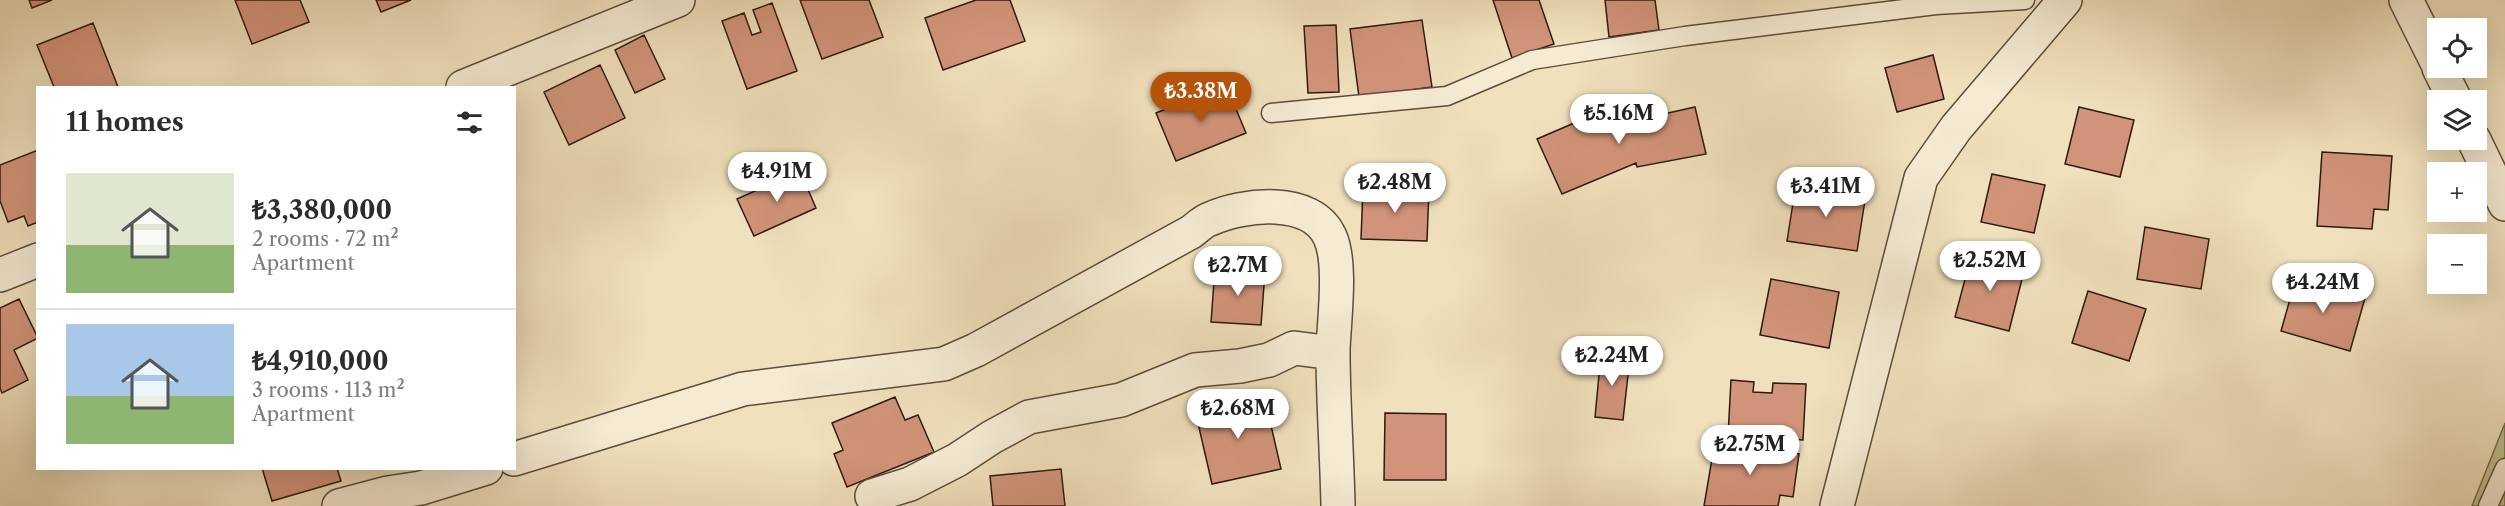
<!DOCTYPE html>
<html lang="en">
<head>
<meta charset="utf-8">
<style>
	:root { --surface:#fff; --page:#f2f2f3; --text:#2b2b33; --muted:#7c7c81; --line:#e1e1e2; --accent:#b45309 }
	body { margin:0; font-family:"Libre Caslon Text",serif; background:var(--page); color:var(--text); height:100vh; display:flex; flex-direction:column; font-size:22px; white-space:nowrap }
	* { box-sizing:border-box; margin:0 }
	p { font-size:20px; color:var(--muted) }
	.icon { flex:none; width:33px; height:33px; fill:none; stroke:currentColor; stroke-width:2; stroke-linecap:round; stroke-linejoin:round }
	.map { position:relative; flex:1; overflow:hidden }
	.side { position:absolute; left:36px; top:86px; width:480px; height:384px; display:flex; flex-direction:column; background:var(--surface); border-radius:0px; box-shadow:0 6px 24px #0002 }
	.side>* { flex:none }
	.fabs { position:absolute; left:2427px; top:18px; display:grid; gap:12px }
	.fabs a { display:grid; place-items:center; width:60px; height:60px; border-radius:0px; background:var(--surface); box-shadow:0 6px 24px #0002; font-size:30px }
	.price { position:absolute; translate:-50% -51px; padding:0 14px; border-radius:21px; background:#fff; color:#222; font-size:20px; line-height:39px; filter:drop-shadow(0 2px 3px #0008) }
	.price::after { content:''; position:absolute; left:50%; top:36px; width:18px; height:14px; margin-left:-9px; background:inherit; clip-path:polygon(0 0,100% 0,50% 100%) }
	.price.selected { background:var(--accent); color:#fff }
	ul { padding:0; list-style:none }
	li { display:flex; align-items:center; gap:18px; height:150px; padding:0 30px }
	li+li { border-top:2px solid var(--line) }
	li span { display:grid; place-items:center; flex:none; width:168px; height:120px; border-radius:0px; color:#555 }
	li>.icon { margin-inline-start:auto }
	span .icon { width:72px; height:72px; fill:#fffc; stroke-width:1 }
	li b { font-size:26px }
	h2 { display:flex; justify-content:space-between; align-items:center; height:72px; padding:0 30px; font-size:26px }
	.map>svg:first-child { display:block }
	.green { fill:#bec18d; stroke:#766e4f; stroke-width:1.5 }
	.building { fill:#d19379; stroke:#2e1a11; stroke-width:1.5 }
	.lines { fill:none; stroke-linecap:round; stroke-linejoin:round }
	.service-casing { stroke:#5e4c3c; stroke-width:21 }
	.minor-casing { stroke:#5e4c3c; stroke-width:36 }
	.tertiary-casing { stroke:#5e4c3c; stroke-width:36 }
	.service { stroke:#f5ebd3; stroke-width:18 }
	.minor { stroke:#f5ebd3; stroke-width:33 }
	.tertiary { stroke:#f5ebd3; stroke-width:33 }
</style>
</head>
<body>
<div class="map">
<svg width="2505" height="506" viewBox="0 0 2505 506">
	<rect width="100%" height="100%" fill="#f0e0bc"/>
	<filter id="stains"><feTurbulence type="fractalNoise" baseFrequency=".00333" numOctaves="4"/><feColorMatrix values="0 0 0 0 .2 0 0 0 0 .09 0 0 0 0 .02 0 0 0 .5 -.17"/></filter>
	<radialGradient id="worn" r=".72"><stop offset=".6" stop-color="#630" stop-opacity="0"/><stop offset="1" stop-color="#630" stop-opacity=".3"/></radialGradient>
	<path class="green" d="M2505,423V506H2472Z"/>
	<path class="building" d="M29,0H52L32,8Z
		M235,0H300L309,22L252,44Z
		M376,0H411L381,12Z
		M800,0H869L883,37L822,59Z
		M976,0H1010L1025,41L943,70L925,18Z
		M1493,0H1539L1554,44L1512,58Z
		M1605,0H1655L1659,30L1609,37Z
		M772,3L797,71L747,89L722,21L744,13L752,35L761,32L753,10Z
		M1422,20L1432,87L1359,97L1350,29Z
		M93,23L118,87H54L37,45Z
		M1336,25L1339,92L1308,93L1304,26Z
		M644,35L665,79L635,93L615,50Z
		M1933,55L1944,99L1897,112L1885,68Z
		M600,65L625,118L569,145L544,92Z
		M1226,85L1246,133L1176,161L1156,113Z
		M1616,105L1624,123L1695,107L1706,154L1637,167L1636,163L1562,194L1537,139Z
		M2079,107L2134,120L2120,177L2065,164Z
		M38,150V222L28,226L24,216L8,222L0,201V165Z
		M2322,152L2392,156L2388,210L2374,209L2372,229L2317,226Z
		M800,171L816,208L754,236L737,199Z
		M1992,174L2045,185L2034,233L1981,222Z
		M1796,184L1866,194L1857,251L1787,241Z
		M1363,187L1429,190L1427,241L1361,239Z
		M2145,227L2209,239L2201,289L2137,279Z
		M1972,253L2025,267L2009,331L1955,317Z
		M1215,269L1265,272L1261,325L1211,322Z
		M2296,278L2365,298L2350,351L2281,331Z
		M1771,279L1839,292L1829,348L1760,335Z
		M2088,291L2146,309L2129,361L2072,343Z
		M19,299L38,338L14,350L28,380L2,393L0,388V308Z
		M1601,354L1630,357L1623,420L1595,417Z
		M1731,380L1754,382L1753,392L1772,393L1773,383L1806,384L1803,440L1728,436Z
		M1264,395L1281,469L1212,484L1195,410Z
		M895,397L905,420L918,415L934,452L847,487L834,454L843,450L832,423Z
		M1385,413L1446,414V480H1384Z
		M1715,441L1799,454L1793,497L1780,495L1778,506H1704Z
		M262,468H337L341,481L272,501Z
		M1061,469L1065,506H993L990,476Z"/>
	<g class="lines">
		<g class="service-casing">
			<path id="service" d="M1271,113L1447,96L1532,60L1685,36L1936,5L2025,0
				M2488,506L2505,468"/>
		</g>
		<g class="minor-casing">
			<path id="minor" d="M463,87L678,0
				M0,275L38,260
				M514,459L743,389L944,364L976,350L1191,232C1197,228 1203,221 1210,219C1243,204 1312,196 1330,237C1342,263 1334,321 1333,350C1333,402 1337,454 1338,506
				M872,496L910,484L957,460L992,437L1029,417L1121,400L1195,370L1240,366L1269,360L1294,348L1333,353
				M339,506L388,493L421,488L486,468
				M1837,506L1921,178L1956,128L2065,0"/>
		</g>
		<g class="tertiary-casing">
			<path id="tertiary" d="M2406,0L2438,64
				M2439,68L2455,100
				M2474,140L2505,204"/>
		</g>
		<use href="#service" class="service"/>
		<use href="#minor" class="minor"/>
		<use href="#tertiary" class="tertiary"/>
	</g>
	<rect width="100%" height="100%" filter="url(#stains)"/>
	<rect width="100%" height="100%" fill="url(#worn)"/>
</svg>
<div class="fabs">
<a><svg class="icon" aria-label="locate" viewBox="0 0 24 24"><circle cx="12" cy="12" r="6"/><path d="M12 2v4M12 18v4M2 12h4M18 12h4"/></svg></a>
<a><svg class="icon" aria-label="layers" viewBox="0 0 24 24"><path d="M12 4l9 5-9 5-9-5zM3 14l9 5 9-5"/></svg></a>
<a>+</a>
<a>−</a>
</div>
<b class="price selected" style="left:1201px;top:123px">₺3.38M</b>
<b class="price" style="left:1619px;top:145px">₺5.16M</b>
<b class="price" style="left:777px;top:203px">₺4.91M</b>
<b class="price" style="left:1395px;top:214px">₺2.48M</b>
<b class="price" style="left:1826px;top:218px">₺3.41M</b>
<b class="price" style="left:1990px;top:292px">₺2.52M</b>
<b class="price" style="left:1238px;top:297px">₺2.7M</b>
<b class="price" style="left:2323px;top:314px">₺4.24M</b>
<b class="price" style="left:1612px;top:387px">₺2.24M</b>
<b class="price" style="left:1238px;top:440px">₺2.68M</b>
<b class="price" style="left:1750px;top:476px">₺2.75M</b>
<section class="side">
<h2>11 homes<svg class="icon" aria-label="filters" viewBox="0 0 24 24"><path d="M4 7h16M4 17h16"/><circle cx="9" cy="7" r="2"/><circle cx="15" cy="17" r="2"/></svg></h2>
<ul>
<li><span style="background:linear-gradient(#dfe7d0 60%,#8fb573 0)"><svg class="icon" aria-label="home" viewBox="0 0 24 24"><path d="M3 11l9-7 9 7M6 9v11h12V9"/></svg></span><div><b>₺3,380,000</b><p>2 rooms · 72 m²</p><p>Apartment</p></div></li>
<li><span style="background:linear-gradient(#a9c7e8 60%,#8fb573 0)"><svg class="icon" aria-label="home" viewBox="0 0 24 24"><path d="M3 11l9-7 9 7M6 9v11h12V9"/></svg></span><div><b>₺4,910,000</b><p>3 rooms · 113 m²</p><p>Apartment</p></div></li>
</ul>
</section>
</div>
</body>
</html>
